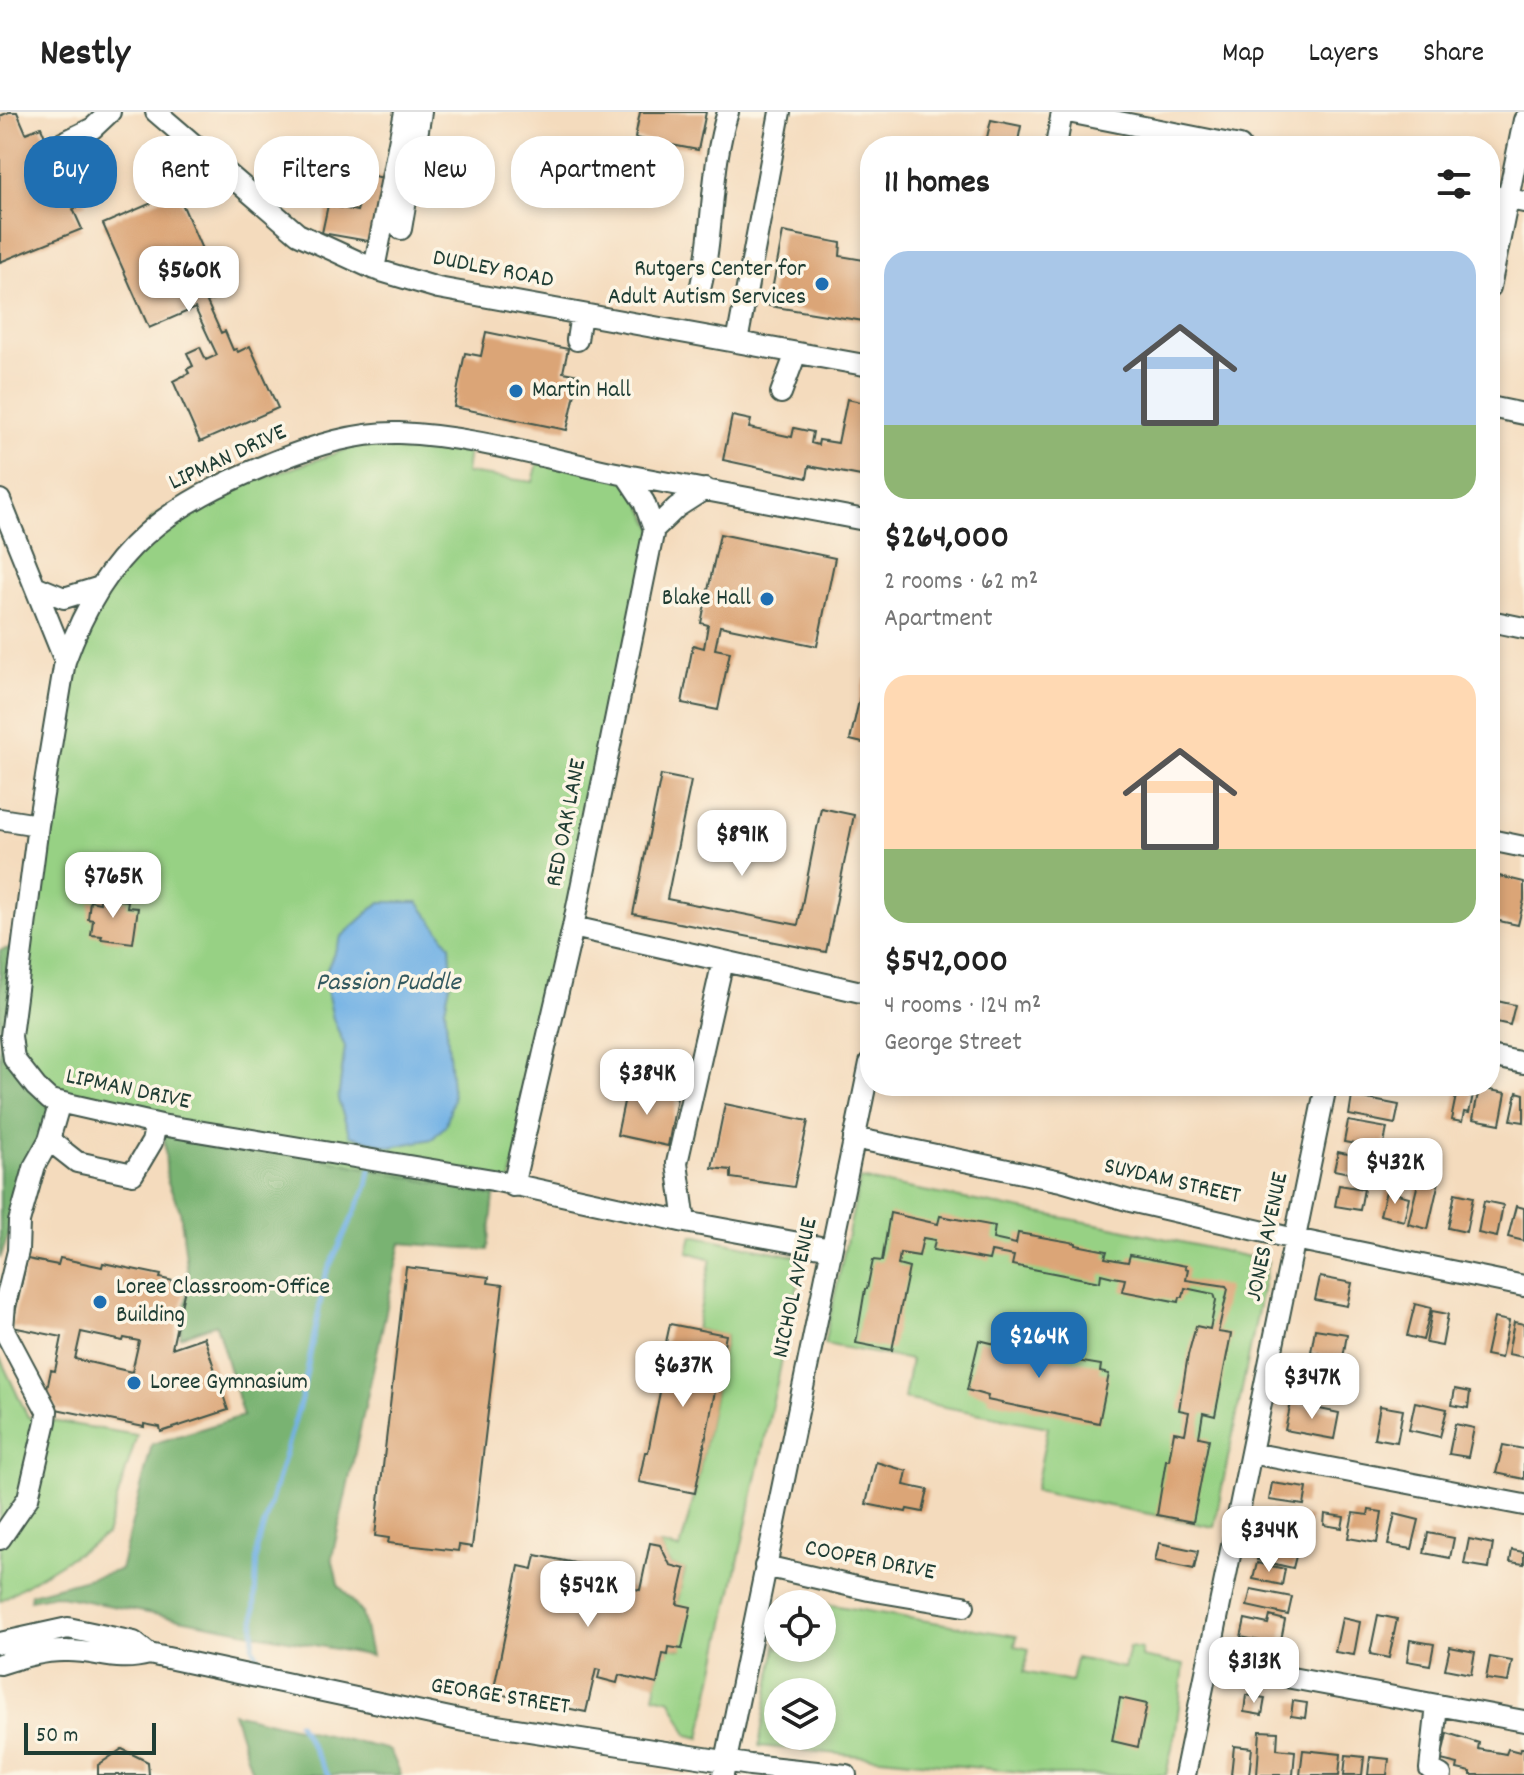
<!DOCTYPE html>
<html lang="en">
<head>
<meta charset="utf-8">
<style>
	:root { --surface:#fff; --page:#f2f2f2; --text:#222; --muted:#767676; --line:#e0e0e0; --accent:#1f6fb2 }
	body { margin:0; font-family:Dekko,sans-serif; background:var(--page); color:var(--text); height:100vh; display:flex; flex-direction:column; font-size:30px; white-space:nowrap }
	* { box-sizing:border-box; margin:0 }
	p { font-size:26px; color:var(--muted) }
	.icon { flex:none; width:44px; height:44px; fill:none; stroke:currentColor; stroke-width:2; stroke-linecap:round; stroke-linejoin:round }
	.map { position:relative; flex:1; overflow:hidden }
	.drawer { position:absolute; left:860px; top:24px; width:640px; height:960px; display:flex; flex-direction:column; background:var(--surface); border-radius:32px; box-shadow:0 4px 12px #0003 }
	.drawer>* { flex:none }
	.top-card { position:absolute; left:24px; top:24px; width:716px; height:72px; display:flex; gap:16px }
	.tools { position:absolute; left:764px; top:1478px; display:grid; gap:16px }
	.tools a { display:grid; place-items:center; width:72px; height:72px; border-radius:50%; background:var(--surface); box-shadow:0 4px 12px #0003; font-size:40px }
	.scale { position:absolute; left:24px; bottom:20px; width:132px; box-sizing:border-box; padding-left:8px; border:4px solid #1f3d34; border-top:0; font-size:22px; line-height:28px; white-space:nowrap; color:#1f3d34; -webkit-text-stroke:6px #fcf5e5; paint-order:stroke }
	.price { position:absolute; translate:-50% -68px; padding:0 18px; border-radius:16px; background:#fff; color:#222; font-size:26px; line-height:52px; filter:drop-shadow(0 2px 4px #0008) }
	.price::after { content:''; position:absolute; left:50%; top:48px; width:24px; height:18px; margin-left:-12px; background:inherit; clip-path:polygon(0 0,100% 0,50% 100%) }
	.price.selected { background:var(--accent); color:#fff }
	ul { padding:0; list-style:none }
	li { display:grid; align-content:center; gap:16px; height:424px; padding:0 24px }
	li span { display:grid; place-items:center; height:248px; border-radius:24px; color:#555 }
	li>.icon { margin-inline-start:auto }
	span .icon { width:144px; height:144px; fill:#fffc; stroke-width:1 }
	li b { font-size:34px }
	h2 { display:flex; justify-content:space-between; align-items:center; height:96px; padding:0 24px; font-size:34px }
	.pill { padding:0 28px; border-radius:32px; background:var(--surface); box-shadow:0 4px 12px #0003; font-size:28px; line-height:72px }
	.pill.selected { background:var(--accent); color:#fff }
	header { display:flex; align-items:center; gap:48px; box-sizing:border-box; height:112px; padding:0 40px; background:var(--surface); border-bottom:2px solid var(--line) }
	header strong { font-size:38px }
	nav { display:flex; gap:44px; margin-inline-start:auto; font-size:28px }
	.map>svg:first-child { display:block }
	.green { fill:#97d184; stroke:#5b875c; stroke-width:2; fill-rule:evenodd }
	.forest { fill:#79b372; stroke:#4c7853; stroke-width:2 }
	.water { fill:#71b1e5; stroke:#48778c; stroke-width:2 }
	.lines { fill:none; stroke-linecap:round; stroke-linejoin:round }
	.stream { stroke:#71b1e5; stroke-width:5 }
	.building { fill:#dba577; fill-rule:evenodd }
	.minor-casing { stroke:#3f5549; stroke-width:24 }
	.minor { stroke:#fff; stroke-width:20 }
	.poi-dot { fill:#1f6fb2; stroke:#fcf5e5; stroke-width:3 }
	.labels { text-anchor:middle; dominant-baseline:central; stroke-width:7; stroke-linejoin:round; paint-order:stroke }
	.street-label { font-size:24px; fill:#1f3d34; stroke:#fcf5e5 }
	.poi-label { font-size:24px; fill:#1f3d34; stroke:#fcf5e5; text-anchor:start }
	.water-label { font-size:26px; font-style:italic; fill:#345a60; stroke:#fcf5e5 }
</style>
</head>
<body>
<header>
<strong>Nestly</strong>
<nav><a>Map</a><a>Layers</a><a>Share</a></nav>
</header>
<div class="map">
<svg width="1524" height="1663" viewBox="0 0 1524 1663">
	<rect width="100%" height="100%" fill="#fcf5e5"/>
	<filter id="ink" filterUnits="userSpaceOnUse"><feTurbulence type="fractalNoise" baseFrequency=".0125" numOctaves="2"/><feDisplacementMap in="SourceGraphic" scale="16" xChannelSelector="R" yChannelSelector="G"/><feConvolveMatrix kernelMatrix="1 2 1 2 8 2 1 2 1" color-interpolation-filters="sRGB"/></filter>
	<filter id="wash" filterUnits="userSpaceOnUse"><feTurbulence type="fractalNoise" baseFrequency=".006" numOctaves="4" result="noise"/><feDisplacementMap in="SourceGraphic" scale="32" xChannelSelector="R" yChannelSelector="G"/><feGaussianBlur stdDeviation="1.8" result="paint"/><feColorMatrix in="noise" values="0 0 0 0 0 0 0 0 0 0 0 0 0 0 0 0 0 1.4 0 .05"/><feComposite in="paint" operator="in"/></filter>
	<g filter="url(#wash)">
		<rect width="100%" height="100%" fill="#f4dbbd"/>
		<path class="green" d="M365,331L469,337L466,361L533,370L538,350L626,363L654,417L509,1075L494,1084L54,989L9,930L76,506L154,404Z
			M860,1067L1112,1115L1268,1149L1214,1415L1035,1379L1048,1315L904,1287L911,1248L824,1232Z
			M692,1123L804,1146L700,1626L688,1623L671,1588L654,1584L663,1542H668L669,1535L682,1537L677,1492L685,1458L670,1453L660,1433L680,1437L695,1381L726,1224L696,1217L711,1147L688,1140Z
			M0,1246L28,1305L137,1323L106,1423L0,1489Z
			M784,1485L1017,1524L1015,1534L1029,1537L1024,1560L1071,1570L1076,1546L1124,1556L1129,1535L1142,1537V1545L1184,1553L1176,1618L1166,1663H1052L759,1634L778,1522V1536H822V1492H783ZM778,1580H822V1624H778Z"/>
		<path class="forest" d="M16,835L9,930L54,989L0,1147V838Z
			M164,1021L219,1024L494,1084L488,1138L401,1131L332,1445L338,1472L362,1501L371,1544L55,1483L30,1488L31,1482L120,1458L152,1332L243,1304L216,1212L180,1225L189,1170L180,1098L167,1069Z
			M233,1601L390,1638L401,1663H253Z"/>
		<path class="water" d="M380,790H418L450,833L452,863L445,896L453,987L446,1013L432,1027L391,1035L350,1024L338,988L345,935L333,907L324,864L341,825Z"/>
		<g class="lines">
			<path class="stream" d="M260,1548L253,1536L257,1437L302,1284L326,1162L367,1074L370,1058
				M298,1611L328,1663"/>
		</g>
		<g id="blocks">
			<path class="building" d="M9,0H17L26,21L41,15L48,32L42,46L28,52L35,70L57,61L65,79L79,74L86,92L73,97L82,117L0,150V4Z
				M640,0H706L698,38L635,26Z
				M991,8L1021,14L1017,34H985Z
				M323,54L384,66L374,130L322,121L328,93L357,99L361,86L320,78Z
				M177,80L222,183L207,190L221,221L225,219L233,238L236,237L238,240L250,234L278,296L200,330L173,269L189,261L187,257L193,254L187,241L200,235L206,248L217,243L195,196L149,216L103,112Z
				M783,120L841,131L840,144L870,149V210L769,194Z
				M486,220L568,237L563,260L579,263L567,318L454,295L465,241L481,244Z
				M847,287L870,292V345L866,365L809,354L807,366L723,348L732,304L751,308L749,316L792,325L794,316L813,320L811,331L818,333L819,328L838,331Z
				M720,422L835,446L817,534L720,514L715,537L730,540L718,598L682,591L693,533L704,536L708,513L701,511Z
				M864,567L870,568V638L866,637L867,632L850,628Z
				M661,663L691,669L667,787L798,813L821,696L854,703L826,840L633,802Z
				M1499,764L1524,770V788L1518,813L1490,807Z
				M100,786L128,789L127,795L138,796L133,831L101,827L102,824L91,823L93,808L88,807L90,789L100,791Z
				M1497,889L1515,893L1510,913L1492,909Z
				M1458,974H1475L1469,1001L1464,1000L1462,1010L1451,1008Z
				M627,976L677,986L668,1034L617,1023Z
				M1479,976L1506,981L1500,1012L1473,1007Z
				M1517,980L1524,982V1010L1511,1008Z
				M1352,984L1399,993L1395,1012L1349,1003Z
				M725,992L808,1009L794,1075L731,1066V1058L712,1056Z
				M1348,1009L1387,1016L1383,1037L1344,1030Z
				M1338,1040L1374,1048L1370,1065L1334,1058Z
				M1426,1066L1439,1069L1428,1117L1408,1112L1418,1071L1424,1073Z
				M1339,1073L1364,1077L1360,1098L1335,1094Z
				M1386,1079L1409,1085L1404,1109L1380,1103Z
				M1455,1081L1473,1085L1466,1120L1448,1116Z
				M1484,1089L1503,1093L1497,1125L1478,1121Z
				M1516,1094L1524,1096V1129L1508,1125Z
				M890,1101L938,1112L940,1104L995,1114L993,1127L1016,1132L1018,1121L1076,1131V1133L1107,1139L1105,1146L1116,1148L1128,1150L1130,1143L1186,1154L1185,1156L1188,1157L1186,1168L1226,1174L1228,1177L1218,1220L1231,1222L1215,1304L1203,1301L1199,1325L1209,1327L1193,1410L1157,1403L1166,1348H1169L1174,1320L1185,1322L1189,1300L1179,1298L1188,1243L1196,1214L1210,1217L1216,1188L1214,1182L1185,1176L1183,1185H1180L1179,1190L1122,1179L1125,1167L1113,1165L1101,1162L1100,1170L1012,1153L1014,1144L991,1140L989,1148L933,1138L935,1128L923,1126L919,1144L900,1141L898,1153L909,1156L892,1238L856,1231L865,1177H867L873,1148L882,1149Z
				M60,1146L102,1155L103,1151L161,1163L160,1166L186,1172L172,1236L204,1225L228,1298L161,1320L160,1315L144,1312V1315L56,1297L57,1293L49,1292L51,1283L46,1282L51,1258L55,1259L62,1225L12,1215L27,1147L58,1153ZM81,1220L123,1229L124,1226L139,1229L132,1260L75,1247Z
				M406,1155L489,1165L488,1171L503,1173L472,1435L459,1433L458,1439L388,1431L389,1426L375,1424Z
				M1320,1165L1352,1171L1347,1194L1315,1188Z
				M1415,1192L1431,1196L1423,1228L1407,1224Z
				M1432,1199L1448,1202L1442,1234L1426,1231Z
				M1494,1206L1509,1209L1501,1246L1486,1243Z
				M1514,1210L1524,1212V1245L1508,1242Z
				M670,1212L726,1223L695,1381L639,1370L645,1340H648L667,1245L663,1244Z
				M1315,1217L1347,1222L1343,1246L1311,1240Z
				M1024,1227L1062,1235L1059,1246L1101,1253L1100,1260L1109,1262L1099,1311L987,1288L988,1284L967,1278L979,1228L1020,1238Z
				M1309,1248L1332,1254L1325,1283L1296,1276L1299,1265L1305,1266Z
				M1455,1277L1470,1280L1468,1296L1452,1293Z
				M1415,1290L1447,1297L1440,1325L1409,1318Z
				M1291,1291L1339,1301L1334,1327L1285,1318Z
				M1380,1294L1403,1298L1397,1330L1374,1326Z
				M1455,1312L1474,1316L1468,1345L1449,1342Z
				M1503,1333L1524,1337V1367L1496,1361Z
				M876,1350L907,1359L904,1373L928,1378L923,1400L907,1397L906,1400L866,1392Z
				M1272,1371L1307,1376L1304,1393L1269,1388Z
				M1273,1398L1310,1405L1306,1426L1264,1418L1266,1410L1270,1411Z
				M1369,1398L1382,1400L1377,1431L1348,1426L1353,1401L1368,1403Z
				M1325,1402L1344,1405L1342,1416L1324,1413Z
				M1395,1402L1419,1408L1412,1437L1388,1433Z
				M1428,1421L1454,1426L1450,1446L1424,1441Z
				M1469,1427L1493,1432L1489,1456L1464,1452Z
				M1262,1428L1298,1436L1293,1456L1257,1448Z
				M650,1431L660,1433L670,1453L685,1457L677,1492L691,1495L682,1537L669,1535L668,1543L663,1542L657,1572L619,1563L617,1571L598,1566L600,1558L596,1557L586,1600L493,1581L519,1454L533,1457L536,1443L623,1461L621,1474L640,1478Z
				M1159,1431L1198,1439L1194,1457L1155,1449Z
				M1512,1438L1524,1440V1452L1510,1450Z
				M1257,1451L1285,1457L1282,1473L1253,1467Z
				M1251,1477L1292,1485L1288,1503L1247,1494Z
				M1378,1503L1397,1507L1389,1546L1370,1542Z
				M1270,1504L1285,1508L1280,1533L1241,1525L1245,1507L1268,1512Z
				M1342,1506L1360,1510L1354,1543L1335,1540Z
				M1410,1528L1434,1532L1430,1553L1407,1549Z
				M1450,1535L1475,1540L1471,1562L1445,1557Z
				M1490,1545L1512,1549L1508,1570L1486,1567Z
				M1246,1583L1265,1586L1262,1603L1244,1600Z
				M1120,1586L1147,1592L1138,1635L1112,1629Z
				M1293,1589L1307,1591L1305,1606L1291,1604Z
				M1260,1619L1278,1620L1277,1637L1295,1639L1293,1663H1257Z
				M1447,1621L1479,1631L1478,1637L1506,1642L1508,1637L1520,1640L1521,1636H1524V1663H1471V1660L1457,1657L1458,1652L1441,1648Z
				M1234,1634L1252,1636L1249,1663H1231Z
				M122,1637L148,1650L149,1663H98V1653Z
				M1303,1638L1341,1642L1339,1663H1300Z
				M1346,1643L1364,1645L1362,1663H1344Z
				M1370,1645L1389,1647L1387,1663H1368Z"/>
		</g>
	</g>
	<g filter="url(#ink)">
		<use href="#blocks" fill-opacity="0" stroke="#3f5549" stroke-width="2"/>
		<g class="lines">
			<g class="minor-casing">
				<path id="minor" d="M156,0L298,122L374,157L438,176L870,254
					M1068,0L1240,34
					M1056,34L1062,0
					M44,40L93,16L110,0
					M1490,83L1524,90
					M401,117L421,0
					M374,157L405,0
					M1490,175L1524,8
					M699,181C715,122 709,58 728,0
					M577,228L581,202
					M737,230L780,0
					M781,281L796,241
					M1490,295L1524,302
					M0,388L65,549
					M654,417L677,395L705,377
					M35,474L64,486L97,476
					M1490,509L1524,516
					M0,707L38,713
					M1490,728L1524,735
					M573,815L870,882
					M1490,944L1524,951
					M854,1026L1061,1069L1130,1089L1295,1127L1524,1174
					M49,1028L77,1050L133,1062L152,1030L156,1012
					M513,1074L573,815L654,417L644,390L626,363
					M685,1110L677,1051L723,849
					M831,1137L685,1110L493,1068L161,1013L50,988L36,975L14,947L11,924L38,713L65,549C106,435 167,393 276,349C316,333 356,320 399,321C476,324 551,348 626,363C707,379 789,393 870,409
					M1251,1341L1524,1393
					M0,1427L28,1386L46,1309L47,1299L3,1216L5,1192L18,1139L19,1110L35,1053L49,1028L60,990
					M765,1454L869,1478L964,1494
					M0,1531L68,1516L134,1530L149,1542
					M1210,1551L1524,1609
					M0,1552C22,1545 45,1538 68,1539C99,1539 116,1551 149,1542L464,1609L750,1653L846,1663
					M1437,1593L1430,1657L1441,1663
					M723,1663L870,951
					M1185,1663L1326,974"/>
			</g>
			<use href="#minor" class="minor"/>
		</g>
	</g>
	<g class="poi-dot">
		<circle cx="822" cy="172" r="8"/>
		<circle cx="516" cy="279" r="8"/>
		<circle cx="767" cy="487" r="8"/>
		<circle cx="100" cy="1190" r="8"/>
		<circle cx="134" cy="1271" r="8"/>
	</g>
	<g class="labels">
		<g class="street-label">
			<text transform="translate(493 158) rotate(11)">DUDLEY ROAD</text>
			<text transform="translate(228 346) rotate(-25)">LIPMAN DRIVE</text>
			<text transform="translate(567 711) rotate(-79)">RED OAK LANE</text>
			<text transform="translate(128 978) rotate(12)">LIPMAN DRIVE</text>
			<text transform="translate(1172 1070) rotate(13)">SUYDAM STREET</text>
			<text transform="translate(1268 1125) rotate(-78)">JONES AVENUE</text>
			<text transform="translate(796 1176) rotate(-78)">NICHOL AVENUE</text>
			<text transform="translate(870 1449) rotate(11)">COOPER DRIVE</text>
			<text transform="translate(500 1585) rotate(9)">GEORGE STREET</text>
		</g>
		<g class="poi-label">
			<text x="806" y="158" text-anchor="end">Rutgers Center for<tspan x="806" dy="28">Adult Autism Services</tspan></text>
			<text x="532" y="279">Martin Hall</text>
			<text x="751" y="487" text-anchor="end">Blake Hall</text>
			<text x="116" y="1176">Loree Classroom-Office<tspan x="116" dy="28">Building</tspan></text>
			<text x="150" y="1271">Loree Gymnasium</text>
		</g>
		<g class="water-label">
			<text x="388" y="871">Passion Puddle</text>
		</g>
	</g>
</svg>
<div class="tools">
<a><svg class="icon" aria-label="locate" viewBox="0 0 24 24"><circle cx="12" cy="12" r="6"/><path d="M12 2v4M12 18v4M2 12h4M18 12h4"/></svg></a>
<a><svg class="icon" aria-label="layers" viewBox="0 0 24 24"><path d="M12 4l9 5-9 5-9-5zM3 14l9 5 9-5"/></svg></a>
</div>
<div class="scale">50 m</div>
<b class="price" style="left:189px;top:202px">$560K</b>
<b class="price" style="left:742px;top:766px">$891K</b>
<b class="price" style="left:113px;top:808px">$765K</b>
<b class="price" style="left:647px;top:1005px">$384K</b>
<b class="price" style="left:1395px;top:1094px">$432K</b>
<b class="price selected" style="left:1039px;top:1268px">$264K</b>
<b class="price" style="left:683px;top:1297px">$637K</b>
<b class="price" style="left:1312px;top:1309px">$347K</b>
<b class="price" style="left:1269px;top:1462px">$344K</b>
<b class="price" style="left:588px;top:1517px">$542K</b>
<b class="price" style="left:1254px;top:1593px">$313K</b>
<div class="top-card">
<a class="pill selected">Buy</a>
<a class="pill">Rent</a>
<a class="pill">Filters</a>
<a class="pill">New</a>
<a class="pill">Apartment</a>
</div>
<section class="drawer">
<h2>11 homes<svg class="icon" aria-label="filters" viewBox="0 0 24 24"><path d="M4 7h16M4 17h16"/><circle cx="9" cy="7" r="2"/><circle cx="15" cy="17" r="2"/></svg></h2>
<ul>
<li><span style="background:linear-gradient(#a9c7e8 70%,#8fb573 0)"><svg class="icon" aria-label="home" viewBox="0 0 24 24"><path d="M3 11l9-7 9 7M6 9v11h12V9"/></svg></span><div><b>$264,000</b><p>2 rooms · 62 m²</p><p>Apartment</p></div></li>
<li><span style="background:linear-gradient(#ffd9b3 70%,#8fb573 0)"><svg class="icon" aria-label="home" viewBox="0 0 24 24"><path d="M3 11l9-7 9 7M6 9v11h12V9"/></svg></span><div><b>$542,000</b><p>4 rooms · 124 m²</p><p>George Street</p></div></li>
</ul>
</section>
</div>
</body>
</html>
